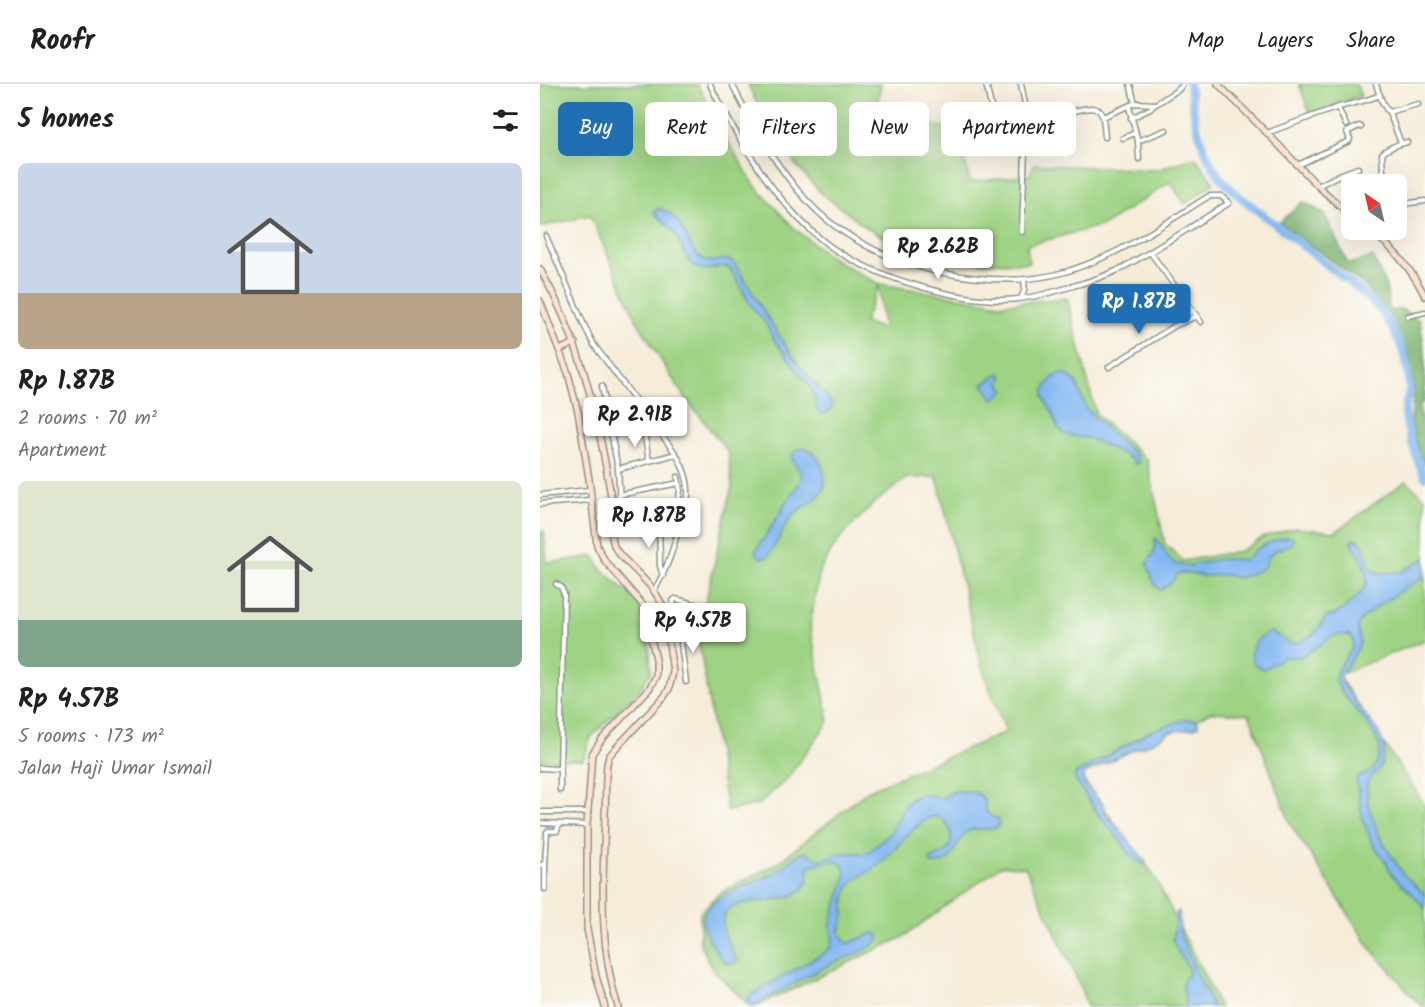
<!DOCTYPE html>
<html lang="en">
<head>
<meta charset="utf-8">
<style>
	:root { --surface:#fff; --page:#f2f2f2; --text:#202124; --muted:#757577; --line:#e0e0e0; --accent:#1f6fb2 }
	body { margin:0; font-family:Kalam,sans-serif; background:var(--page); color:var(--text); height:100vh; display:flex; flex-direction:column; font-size:22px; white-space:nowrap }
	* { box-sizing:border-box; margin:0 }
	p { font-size:20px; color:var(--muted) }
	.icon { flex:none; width:33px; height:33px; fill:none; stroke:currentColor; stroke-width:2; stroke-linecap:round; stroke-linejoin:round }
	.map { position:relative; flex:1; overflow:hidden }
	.details { display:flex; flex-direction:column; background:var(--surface); width:540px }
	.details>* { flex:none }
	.guide { position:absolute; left:18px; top:18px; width:570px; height:54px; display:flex; gap:12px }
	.needle { width:39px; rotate:326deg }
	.controls { position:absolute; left:801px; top:90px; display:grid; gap:12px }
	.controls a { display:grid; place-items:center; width:66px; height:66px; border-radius:9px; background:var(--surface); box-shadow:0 6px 24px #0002; font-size:30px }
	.price { position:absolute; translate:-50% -51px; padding:0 14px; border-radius:6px; background:#fff; color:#222; font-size:20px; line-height:39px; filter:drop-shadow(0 2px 3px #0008) }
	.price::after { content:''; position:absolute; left:50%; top:36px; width:18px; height:14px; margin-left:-9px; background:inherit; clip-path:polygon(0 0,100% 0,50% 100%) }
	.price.current { background:var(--accent); color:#fff }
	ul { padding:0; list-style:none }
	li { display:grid; align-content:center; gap:12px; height:318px; padding:0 18px }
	li span { display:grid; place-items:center; height:186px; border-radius:9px; color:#555 }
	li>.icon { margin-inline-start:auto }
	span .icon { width:108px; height:108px; fill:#fffc; stroke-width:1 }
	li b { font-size:26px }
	h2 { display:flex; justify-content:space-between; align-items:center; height:72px; padding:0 18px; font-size:26px }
	.tag { padding:0 21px; border-radius:9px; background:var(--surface); box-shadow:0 6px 24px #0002; font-size:21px; line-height:54px }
	.tag.current { background:var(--accent); color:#fff }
	header { display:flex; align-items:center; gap:36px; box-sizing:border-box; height:84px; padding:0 30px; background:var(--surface); border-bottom:2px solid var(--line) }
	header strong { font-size:28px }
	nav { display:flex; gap:33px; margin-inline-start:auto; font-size:21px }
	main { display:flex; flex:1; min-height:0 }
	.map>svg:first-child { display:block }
	.green { fill:#9ed383; stroke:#5e885c; stroke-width:1.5; fill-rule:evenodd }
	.forest { fill:#7eb571; stroke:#4e7952; stroke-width:1.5 }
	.water { fill:#82b8f1; stroke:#507a92; stroke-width:1.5 }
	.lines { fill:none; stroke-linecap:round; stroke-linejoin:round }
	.river { stroke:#82b8f1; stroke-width:8 }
	.street-casing { stroke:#8a9586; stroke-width:7 }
	.secondary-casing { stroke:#8a9586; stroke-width:8 }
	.street { stroke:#fff; stroke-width:4 }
	.secondary { stroke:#fee3d2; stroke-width:5 }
</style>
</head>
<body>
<header>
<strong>Roofr</strong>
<nav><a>Map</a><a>Layers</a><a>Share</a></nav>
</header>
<main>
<section class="details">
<h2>5 homes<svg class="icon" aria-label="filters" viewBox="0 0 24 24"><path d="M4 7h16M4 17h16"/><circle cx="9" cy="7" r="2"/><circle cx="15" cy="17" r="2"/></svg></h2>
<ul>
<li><span style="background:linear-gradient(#c9d6e8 70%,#b9a48a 0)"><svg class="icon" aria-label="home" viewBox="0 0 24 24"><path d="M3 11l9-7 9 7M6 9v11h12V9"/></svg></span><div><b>Rp 1.87B</b><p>2 rooms · 70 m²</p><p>Apartment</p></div></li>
<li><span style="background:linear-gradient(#dfe7d0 75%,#7fa58c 0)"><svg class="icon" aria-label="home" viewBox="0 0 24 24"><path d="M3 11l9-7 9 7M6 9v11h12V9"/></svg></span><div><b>Rp 4.57B</b><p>5 rooms · 173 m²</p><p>Jalan Haji Umar Ismail</p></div></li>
</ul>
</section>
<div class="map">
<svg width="885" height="923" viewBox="0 0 885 923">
	<rect width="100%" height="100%" fill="#fdfcf7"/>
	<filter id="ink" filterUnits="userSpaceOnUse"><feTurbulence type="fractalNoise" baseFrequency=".0167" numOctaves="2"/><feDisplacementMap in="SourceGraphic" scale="12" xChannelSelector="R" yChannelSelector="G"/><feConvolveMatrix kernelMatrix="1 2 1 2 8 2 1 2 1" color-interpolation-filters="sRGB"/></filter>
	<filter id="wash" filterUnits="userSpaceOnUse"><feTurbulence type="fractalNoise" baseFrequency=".008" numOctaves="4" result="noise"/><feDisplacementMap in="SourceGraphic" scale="24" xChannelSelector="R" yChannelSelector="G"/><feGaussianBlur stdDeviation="1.35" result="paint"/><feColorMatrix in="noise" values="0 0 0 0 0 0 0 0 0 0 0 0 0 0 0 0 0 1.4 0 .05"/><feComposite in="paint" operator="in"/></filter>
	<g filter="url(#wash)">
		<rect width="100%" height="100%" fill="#f6edd9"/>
		<path class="green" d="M0,0H157L191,63L215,102L254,144L293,175L339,200L461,220L527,214L556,330L607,376L625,460L643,477L701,467L724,453L756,444L795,448L866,397L885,414V556L798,591L885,721V923L876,917L829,862L751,741L709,630L671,628L540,692L613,790L680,923H547L541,904L485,783L461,782L363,853L215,923H211L174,887L160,860V829L178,810L236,780L329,706L466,648L443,587L397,393L367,394L332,421L300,454L280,485L270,542L289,637L246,696L219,720L187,727L158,552L192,402L188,368L141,308L98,239L50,131L0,143ZM339,201L343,244L342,245L324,238Z
			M208,0H341L334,38L418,44L430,98L490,91L494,80L617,86L655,73L674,99L645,120L630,98L564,141L487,161L489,179L418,178L366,166L326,143L282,110L255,80L216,18Z
			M759,0H816L821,12L770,29Z
			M4,447L7,479L54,472L60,483L95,516L108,537L111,588L98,607L51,653L43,676H0V448Z"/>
		<path class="forest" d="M763,118L784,129L808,180L833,173L846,202L850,227L862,225L880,237L885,268V317L879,322L885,347V381L879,369L871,339L874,303L868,268L846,229L826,203L740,138Z"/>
		<path class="water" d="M118,125C128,124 140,140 145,149C148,154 149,161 153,166C171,189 181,168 194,179L248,266L270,295L286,311L293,322C290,328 287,329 280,330C274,324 276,314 272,306L233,254L225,238L212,223L191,186C183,176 170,191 156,183C143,176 143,161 136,151C130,143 122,137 115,130L114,127Z
			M460,289L463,294L459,298L465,307L453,315L443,300Z
			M521,289L528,291L536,298L546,324L578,356L595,370L598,376V379L595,380C588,369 579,369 568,363C561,360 555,356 547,354C537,352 528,354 521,347C514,341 516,333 511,326C507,320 501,313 505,305C508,298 513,292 521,289Z
			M264,364C275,368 278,373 282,383C295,416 265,416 251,433C242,446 237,462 227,473L220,474L215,468L241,428L244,420L261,397L262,392L252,375V371L258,365Z
			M747,453L753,454L754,456L753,459L735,467L729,472L725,481L722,485L708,491L697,494L686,491L664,492L650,489H641L636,491L631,499L621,506L618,504L614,499L607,480L615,466V455L616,454C623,461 624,471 633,478C646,487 667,476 681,475C689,474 697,475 705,476C708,474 710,471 713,468C721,460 735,456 747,453Z
			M814,455L818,456L823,462L830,483L833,487L839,489L861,488L885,474V492C871,501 827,526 819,539C816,546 820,551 820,558C820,563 814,570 812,575C807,586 798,585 802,599L839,649L845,664L841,682L828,697L827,702L828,721L840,754L863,790L885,811V825L877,815L852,791L847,780L832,759L823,736L816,695C822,689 824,692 830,688C837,682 840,671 840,663C835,650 826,637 817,627C810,617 799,609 796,596C792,581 823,565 810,551H794L786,557L761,573C756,574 752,572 747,573C739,575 731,581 724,585C702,580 711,552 732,548L751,560C762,558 772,553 779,544C782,540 783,535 787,532C789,532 794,531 796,530C803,526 824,508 826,500C828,491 823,476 818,469C815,464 812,462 811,457Z
			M646,635L656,636L658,639V642L655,644L629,648L613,658L584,670L544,690L543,694L545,700L563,720L564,727L570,735L585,752L606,778L603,780L591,772L580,756L561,734L538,700L535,694V690L587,661L608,648Z
			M415,707C426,707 443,706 445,720C445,723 444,726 447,729C450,733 456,733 460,736C458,753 438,740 428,747C413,757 417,782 392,780L390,775C397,772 406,769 409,763C416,752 407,730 392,733C378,736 350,772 337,782C329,788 317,792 311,800C303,810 305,820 304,831C303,837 300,843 300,849L306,859H309L333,849L339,851V855C327,870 305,872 289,881C264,893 239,908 214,922L207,920V917L210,911L263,881C270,875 290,869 292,860C294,854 290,846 291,839L306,791C302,768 285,780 271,781L269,782C268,786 269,792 268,796C255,832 178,801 183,843C184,855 193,865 197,877C191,881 188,880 183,877C177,868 164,851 163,840C159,813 213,800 231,791C242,785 250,775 261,769H267L278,775H283L301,769H327L350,750L365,721L372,714L383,710L403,714Z
			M639,827L640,850L657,890L673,923H646L643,903V897L649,889L648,883L636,864L633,855L637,828Z"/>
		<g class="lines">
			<path class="river" d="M649,0C653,28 658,58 673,83C684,102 705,117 722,130C744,147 766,164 787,181C806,196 827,210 842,229C858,251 870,278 869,306C868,313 865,321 865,328C866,345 877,378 885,393"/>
		</g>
	</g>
	<g filter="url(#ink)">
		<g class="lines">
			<g class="street-casing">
				<path id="street" d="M170,0C176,14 184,27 191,40C217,84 246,129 287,160C328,191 410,216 462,216C485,216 511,209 533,202C547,198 563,193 576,187C615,167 652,142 689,119L681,112H669C623,141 578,172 525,188C494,197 461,197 430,193C383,188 338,172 299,145C254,114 216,49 192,0
					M446,0L453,31
					M481,0L486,25V38L482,148
					M590,0L595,19
					M836,0C839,9 842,22 849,28L861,59
					M589,23L598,57L599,75
					M798,24L806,41
					M849,28L878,20
					M563,33L595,19L616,20L639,5L643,0
					M591,34L610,25L615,20
					M430,36L453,31L486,25
					M486,38L543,25L552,24L559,26L563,33L565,53
					M727,49C751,40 775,31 799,23C813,19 827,17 840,11
					M583,54L595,49
					M598,57L626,46
					M758,81L809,57L810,55L807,48L819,42L821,43
					M848,100L843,87L842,70C848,63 859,60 867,58
					M778,102L799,91L818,84
					M856,121L885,117
					M6,152L44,241L54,261L136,370C143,382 149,395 148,410C148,418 144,428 141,437C134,461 128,485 114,506
					M610,168L661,238
					M481,214C485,207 485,203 484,195
					M868,232L885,228
					M640,239L643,234L653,227
					M569,283L633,243C642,238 648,237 657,231
					M62,302L78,385L81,436L87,440L144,428
					M109,377L136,370
					M78,385L109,377L102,336
					M0,411L50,406
					M79,411L139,399
					M0,420L51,416
					M136,430L140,407L138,393
					M119,433L120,482L123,492
					M139,543L147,518
					M146,598L139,544L133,517L135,515L158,521
					M0,684L20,685L24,510L21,503L16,500
					M20,685V706
					M0,728H48
					M0,739L47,741
					M5,780L7,748L8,747H17L19,740
					M0,781L5,780V805"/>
			</g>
			<g class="secondary-casing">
				<path id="secondary" d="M678,0L727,49L778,102L812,133
					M828,146C852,162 872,186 885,212
					M0,185C37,250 54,316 67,389C68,398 71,407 71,416C72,431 69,447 74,462C77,469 83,474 88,479C102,494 118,507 124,526L133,588L129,605L124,613L75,665L69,672L67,680C65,697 66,714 65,731C63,796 58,860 78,923
					M0,217L28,289L38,328L49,395L57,462L65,477L103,521L116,575V592L109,605L62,655L52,670L47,741V845L56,892L65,923
					M19,266L35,259"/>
			</g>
			<use href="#street" class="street"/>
			<use href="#secondary" class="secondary"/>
		</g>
	</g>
</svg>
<div class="controls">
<a><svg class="needle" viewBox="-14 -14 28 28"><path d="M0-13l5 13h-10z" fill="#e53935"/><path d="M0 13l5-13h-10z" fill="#757577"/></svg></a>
</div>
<b class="price" style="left:398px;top:196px">Rp 2.62B</b>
<b class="price current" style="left:599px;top:251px">Rp 1.87B</b>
<b class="price" style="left:95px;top:364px">Rp 2.91B</b>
<b class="price" style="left:109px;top:465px">Rp 1.87B</b>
<b class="price" style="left:153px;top:570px">Rp 4.57B</b>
<div class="guide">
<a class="tag current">Buy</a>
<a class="tag">Rent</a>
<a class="tag">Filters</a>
<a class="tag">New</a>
<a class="tag">Apartment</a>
</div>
</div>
</main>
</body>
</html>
